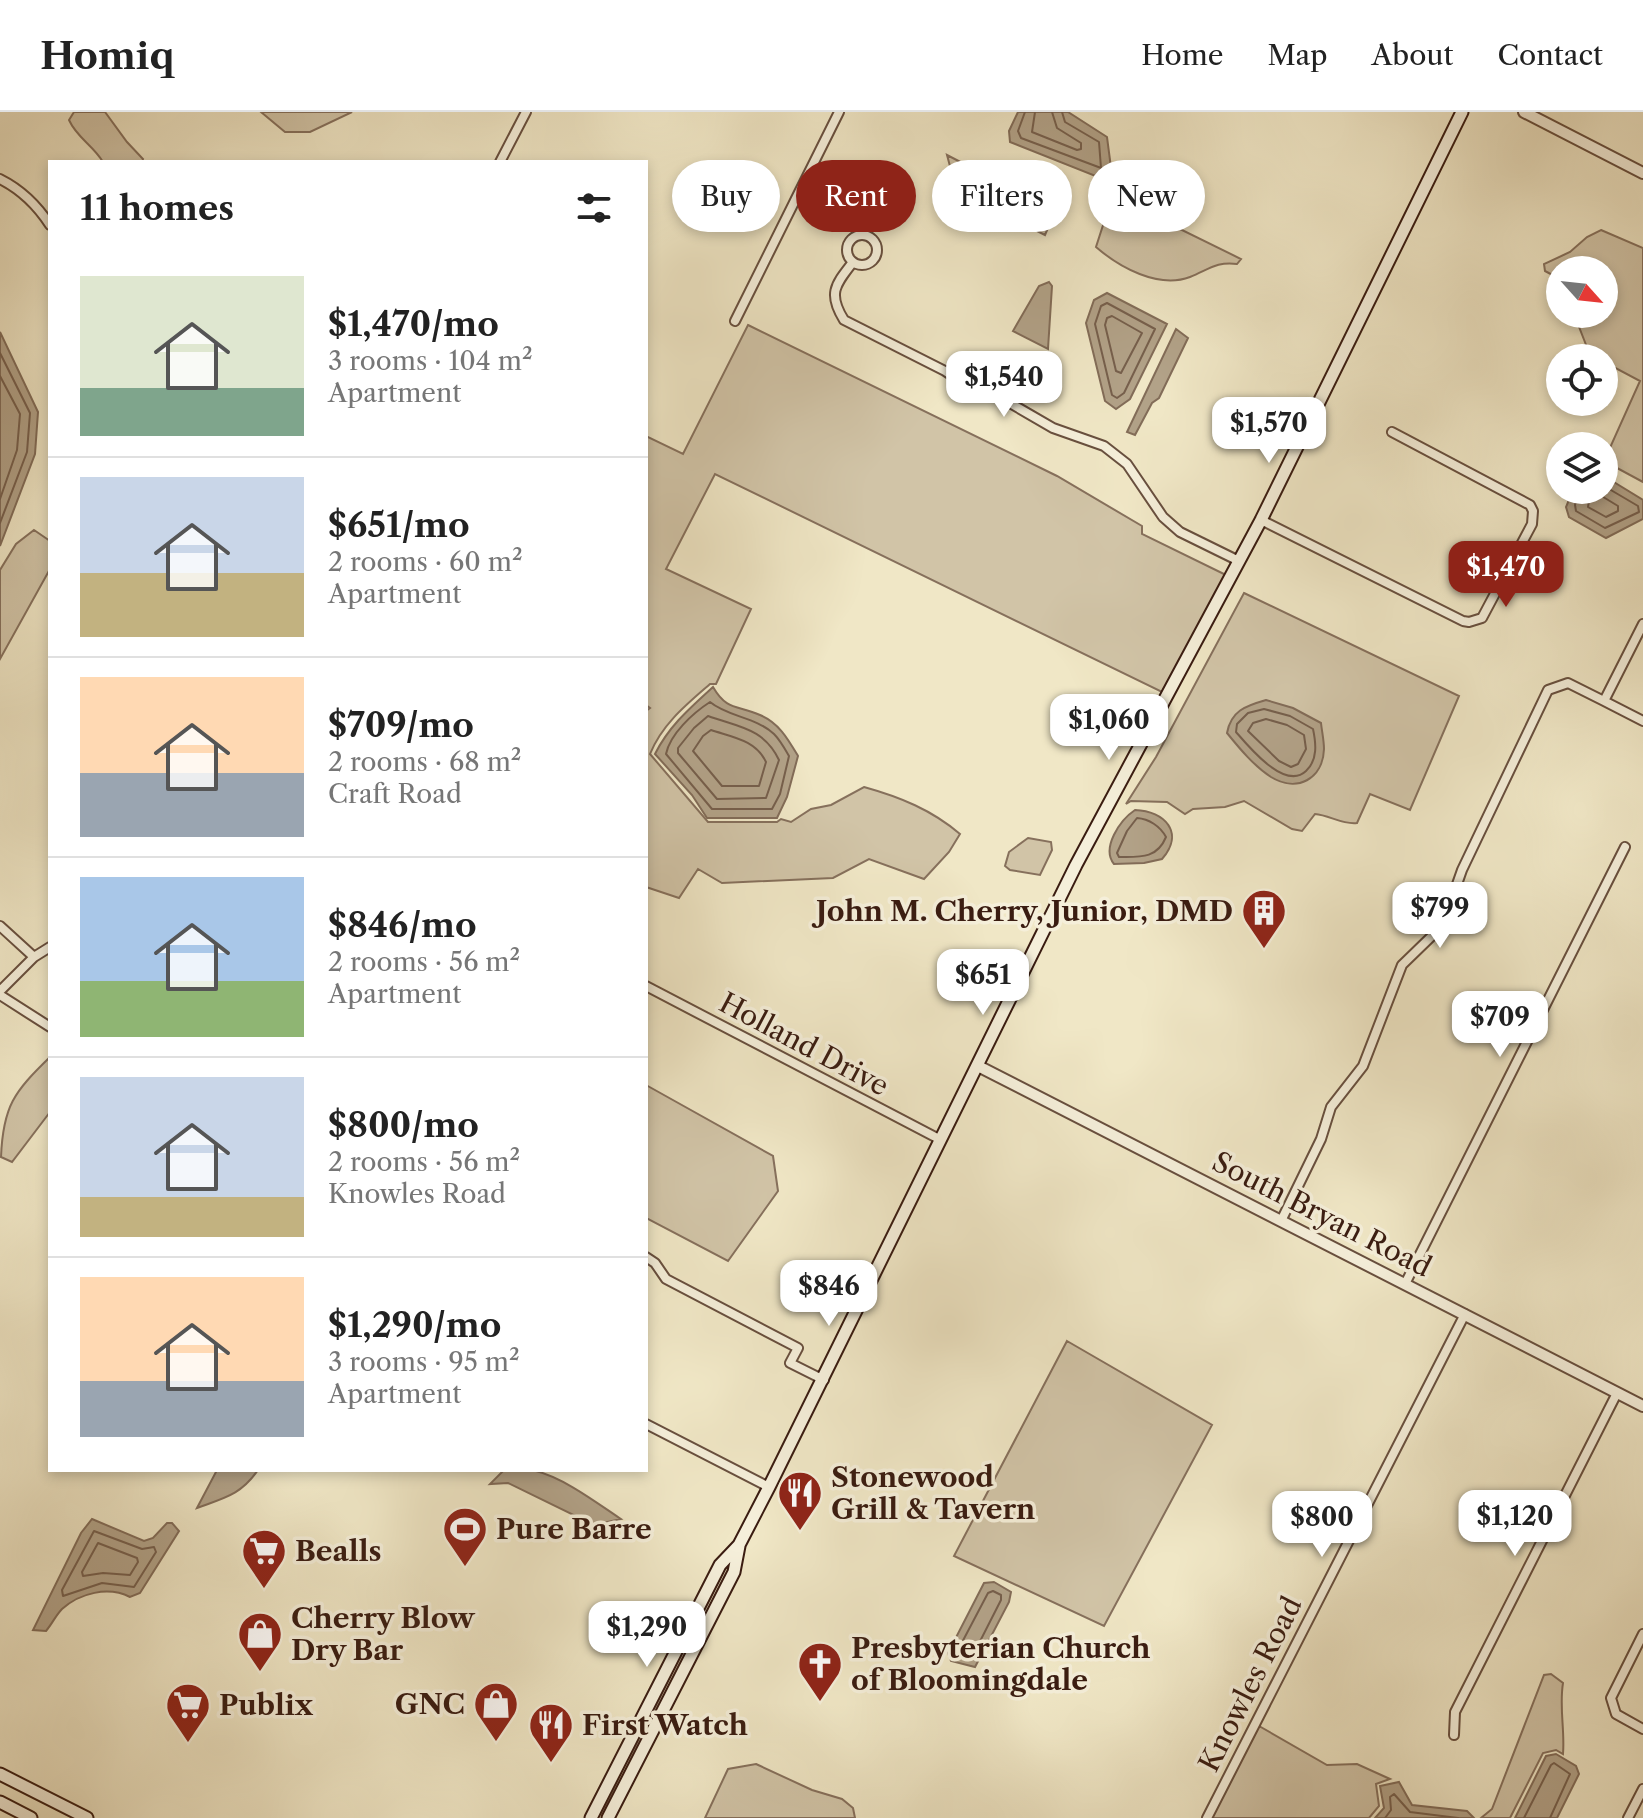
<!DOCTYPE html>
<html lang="en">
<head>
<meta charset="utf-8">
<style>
	:root { --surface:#fff; --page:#f6f6f6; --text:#222; --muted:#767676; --line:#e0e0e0; --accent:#8f2418 }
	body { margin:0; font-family:"Libre Caslon Text",serif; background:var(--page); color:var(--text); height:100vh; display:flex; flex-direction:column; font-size:30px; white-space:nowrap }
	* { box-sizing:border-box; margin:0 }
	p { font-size:26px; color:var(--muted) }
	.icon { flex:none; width:44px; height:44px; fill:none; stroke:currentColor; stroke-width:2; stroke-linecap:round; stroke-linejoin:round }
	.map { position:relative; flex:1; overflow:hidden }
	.details { position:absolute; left:48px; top:48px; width:600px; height:1312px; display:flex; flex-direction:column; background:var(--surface); border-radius:0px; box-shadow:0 4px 12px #0003 }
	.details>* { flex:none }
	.banner { position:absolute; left:672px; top:48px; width:760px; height:72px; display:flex; gap:16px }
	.needle { width:52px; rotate:117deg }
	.fabs { position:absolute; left:1546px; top:144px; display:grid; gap:16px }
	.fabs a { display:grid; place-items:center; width:72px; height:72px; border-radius:50%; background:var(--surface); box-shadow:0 4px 12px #0003; font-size:40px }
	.price { position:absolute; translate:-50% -68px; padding:0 18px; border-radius:16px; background:#fff; color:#222; font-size:26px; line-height:52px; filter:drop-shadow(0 2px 4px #0008) }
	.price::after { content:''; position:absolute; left:50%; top:48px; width:24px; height:18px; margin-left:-12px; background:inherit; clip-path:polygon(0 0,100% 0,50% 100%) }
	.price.current { background:var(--accent); color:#fff }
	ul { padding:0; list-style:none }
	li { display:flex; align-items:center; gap:24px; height:200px; padding:0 32px }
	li+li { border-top:2px solid var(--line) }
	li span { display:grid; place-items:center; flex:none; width:224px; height:160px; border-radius:0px; color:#555 }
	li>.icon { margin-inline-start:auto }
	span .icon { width:96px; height:96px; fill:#fffc; stroke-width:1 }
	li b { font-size:34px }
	h2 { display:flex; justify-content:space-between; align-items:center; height:96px; padding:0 32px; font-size:34px }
	.pill { padding:0 28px; border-radius:36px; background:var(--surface); box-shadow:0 4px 12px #0003; font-size:28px; line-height:72px }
	.pill.current { background:var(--accent); color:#fff }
	header { display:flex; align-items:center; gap:48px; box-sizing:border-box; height:112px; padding:0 40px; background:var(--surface); border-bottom:2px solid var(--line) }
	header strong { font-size:38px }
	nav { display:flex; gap:44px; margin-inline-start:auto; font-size:28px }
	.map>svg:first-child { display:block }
	.green { fill:#d1c4a7; stroke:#86705c; stroke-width:2 }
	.water { fill:#b2a288; stroke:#826c58; stroke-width:2 }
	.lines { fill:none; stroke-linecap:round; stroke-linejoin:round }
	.shore { stroke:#765f4c; stroke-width:2 }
	.minor-casing { stroke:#684f3e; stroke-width:12 }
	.tertiary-casing { stroke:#684f3e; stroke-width:14 }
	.secondary-casing { stroke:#3a1c11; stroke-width:15 }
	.minor { stroke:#f5efda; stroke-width:8 }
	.tertiary { stroke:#f5efda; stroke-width:10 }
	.secondary { stroke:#f5efda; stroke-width:11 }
	.labels { text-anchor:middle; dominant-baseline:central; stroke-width:7; stroke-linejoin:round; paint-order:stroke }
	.poi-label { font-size:28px; font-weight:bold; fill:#3a1c11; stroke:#f5efda; text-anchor:start }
	.street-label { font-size:28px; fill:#3a1c11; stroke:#f5efda }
</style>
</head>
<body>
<header>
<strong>Homiq</strong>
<nav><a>Home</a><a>Map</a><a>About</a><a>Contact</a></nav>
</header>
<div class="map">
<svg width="1643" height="1706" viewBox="0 0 1643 1706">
	<rect width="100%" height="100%" fill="#f0e7c6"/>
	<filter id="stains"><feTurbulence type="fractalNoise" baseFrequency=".0025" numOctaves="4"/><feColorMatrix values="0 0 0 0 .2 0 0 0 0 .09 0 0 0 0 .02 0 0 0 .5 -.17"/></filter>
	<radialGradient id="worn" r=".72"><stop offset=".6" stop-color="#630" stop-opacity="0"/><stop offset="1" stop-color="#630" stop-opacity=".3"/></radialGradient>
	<path class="green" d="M74,0H105L127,30L143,47L142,50H103C93,33 77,26 69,8Z
		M261,0H352L310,20H285Z
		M947,43L1059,101L1050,111L1045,123L944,72L951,58Z
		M1125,90L1241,147L1237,152C1217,149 1208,158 1190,165C1158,177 1119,155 1096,135L1106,104L1113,92Z
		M1601,118L1643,136V370L1604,349L1640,269L1604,250V246L1590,243L1574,202H1604V158H1560V167L1545,159L1544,152L1570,140L1587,125Z
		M748,213L1057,364L1142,414V422L1226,463L1162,580L715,362L666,457L751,497L716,572H710C687,592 662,612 650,642L708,710H777L781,707L791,710L811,697L831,693L864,675C900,685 932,698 960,722L949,740L924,767L869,747L833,766L722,771L698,757L679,786L646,775V599L650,596L646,593V324L683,342Z
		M34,418L50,429V457L0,547V458L16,432Z
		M1244,481L1459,584L1410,698L1370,682L1357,711C1343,713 1329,703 1315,702L1302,719L1292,717L1244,689L1225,695L1193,697L1185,702L1167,690L1131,689L1126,692L1156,645Z
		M1028,726L1051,730L1052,738L1040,763L1010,758L1005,754L1009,740Z
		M50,945V1000L12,1050L1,1045C3,994 14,980 50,945Z
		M646,973L773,1044L778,1079L728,1149L646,1106Z
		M1067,1229L1212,1313L1104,1514L954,1444Z
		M1551,1562L1563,1571C1559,1595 1565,1618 1563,1642L1556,1638L1543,1641L1510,1706H1481L1492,1697L1544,1563Z
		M1259,1614L1327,1653L1357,1652L1390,1667L1376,1672L1379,1694L1369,1706H1212Z
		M756,1652L812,1678L842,1687L853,1696L855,1706H705L728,1657Z"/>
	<path class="water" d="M1018,0H1068L1107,25L1113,71L1010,30L1009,19Z
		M1049,170L1052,174L1048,237L1013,219L1039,174Z
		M1107,181L1167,212L1130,287L1116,297L1105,289L1086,211L1094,188Z
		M1176,217L1188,226L1159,286L1152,291L1135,323L1127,320Z
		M0,220L38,300L35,342L0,434Z
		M1604,364L1643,388V407L1606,426L1569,405L1566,395L1573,378H1604Z
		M713,575C727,599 737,593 760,603C779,611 788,627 798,644L787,685L777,706H707L692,683L655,642C669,614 690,596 713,575Z
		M1266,588L1293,596L1321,611C1322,620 1324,629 1324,637C1323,667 1297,681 1271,665C1254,654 1240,637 1227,621C1231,599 1245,594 1266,588Z
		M1135,698C1165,699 1185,721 1162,747L1144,751L1114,752C1101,736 1120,708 1135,698Z
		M217,1358H258C241,1383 224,1386 197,1396Z
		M504,1358C514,1358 526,1356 536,1359C564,1366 597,1391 621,1407L594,1413L508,1371L490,1372Z
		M92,1407L144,1429L153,1426L167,1411H172L179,1419L140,1481L130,1485C108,1474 80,1481 62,1497C56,1503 52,1512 46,1519L33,1518L81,1421Z
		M994,1470L1011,1480L1009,1490L975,1555L951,1549L948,1541L984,1471Z
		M1556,1642L1576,1654L1579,1662L1557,1706H1515L1546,1644Z
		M1399,1670L1412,1693L1467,1699L1474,1706H1375L1384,1696L1380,1674Z"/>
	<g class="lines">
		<path class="shore" d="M1025,0L1018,19L1021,26L1101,56L1099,30L1065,10L1062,0
			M1035,0L1032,20L1077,38L1081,37V31L1057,16L1052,0
			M1107,191L1155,217L1124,281L1117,286L1112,283L1095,212L1101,194Z
			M1112,204L1142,221L1121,261L1116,259L1105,213L1107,206Z
			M0,241L30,301L27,340L0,411
			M0,264L20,302L17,338L0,387
			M1579,378L1575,393L1576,399L1605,416L1639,400L1638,394L1604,374
			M1595,380L1618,394V399L1606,405L1588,395L1590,382Z
			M710,590C728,605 756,605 774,622C780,628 785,637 789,644L780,682L772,697H712L666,642C670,622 693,601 710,590Z
			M1264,597L1290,604L1313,617C1316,631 1318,648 1306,659C1285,679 1249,635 1236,620L1237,612L1248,601Z
			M708,604C738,615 764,616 779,648L766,686L717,687L678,641V636L694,616Z
			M1266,607L1287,613L1304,623L1306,637L1298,652L1291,655L1279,649L1248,619L1253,611Z
			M711,618C732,625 756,628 766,650L759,674H722L693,639L703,624Z
			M1137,706C1149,707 1160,714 1166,725C1157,747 1140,745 1119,745L1117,741L1127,719Z
			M94,1419L142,1437L154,1435L156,1440L134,1475L102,1471L63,1484L62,1478Z
			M98,1431L137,1446L138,1450L130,1463L103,1461L83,1464L82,1460Z
			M993,1479L1001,1483V1488L972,1545L960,1544L958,1538L988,1481Z
			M1385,1706L1391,1698L1390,1685L1394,1682L1410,1700L1458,1706
			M1524,1706L1551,1653L1554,1651L1570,1662L1550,1706"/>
		<g class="minor-casing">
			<path id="minor" d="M500,50L526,0
				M0,67C22,78 37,93 50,113
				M847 138a15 15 0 1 1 30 0a15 15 0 1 1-30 0Z
				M853,150C836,172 827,181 844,208L945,259L969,275L991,280L1053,316L1104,334L1127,352L1163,405L1180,420L1239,449
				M735,209L839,0
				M1261,408L1463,509L1469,510L1482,506L1532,412L1533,399L1530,393L1392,320
				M1643,512L1604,589L1643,609
				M0,814L34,845
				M646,874L941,1028
				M0,879L34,845L50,835
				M0,883L50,915
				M1281,1109L1321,1027L1331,995L1363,954L1402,853L1435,821L1449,795L1462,758L1548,578L1568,571L1604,589
				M646,1145L655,1151L666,1167L798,1236L790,1251L824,1268
				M1405,1172L1625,735
				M646,1312L769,1375
				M1643,1522L1611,1586L1616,1602L1643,1617
				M1454,1623L1455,1600L1617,1281
				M1207,1706L1465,1202
				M1628,1706L1643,1677"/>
		</g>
		<g class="tertiary-casing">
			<path id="tertiary" d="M1524,0L1643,61
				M978,954L1643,1294"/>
		</g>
		<g class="secondary-casing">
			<path id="secondary" d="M0,1662L87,1706
				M0,1690L31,1706
				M591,1706L720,1453L739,1433L769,1375L1076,753L1261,408L1462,0
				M608,1706L734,1460L739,1434"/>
		</g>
		<use href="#minor" class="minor"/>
		<use href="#tertiary" class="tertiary"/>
		<use href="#secondary" class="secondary"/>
	</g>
	<defs>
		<g id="building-pin" transform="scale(2.3)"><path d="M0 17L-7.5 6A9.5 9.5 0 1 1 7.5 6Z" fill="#8f2418" stroke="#f5efda"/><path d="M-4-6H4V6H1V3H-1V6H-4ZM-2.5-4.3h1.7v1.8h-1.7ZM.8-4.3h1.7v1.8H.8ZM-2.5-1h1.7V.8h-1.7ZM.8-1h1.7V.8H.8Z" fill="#fff"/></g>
		<g id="restaurant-pin" transform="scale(2.3)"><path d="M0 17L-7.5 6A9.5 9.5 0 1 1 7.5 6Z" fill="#8f2418" stroke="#f5efda"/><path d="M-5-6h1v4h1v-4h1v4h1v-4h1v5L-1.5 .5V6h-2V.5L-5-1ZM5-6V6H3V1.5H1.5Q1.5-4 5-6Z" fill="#fff"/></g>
		<g id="stadium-pin" transform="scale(2.3)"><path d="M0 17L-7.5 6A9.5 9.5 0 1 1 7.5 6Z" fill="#8f2418" stroke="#f5efda"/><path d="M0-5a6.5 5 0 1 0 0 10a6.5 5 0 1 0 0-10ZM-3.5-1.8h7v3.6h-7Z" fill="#fff"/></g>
		<g id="supermarket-pin" transform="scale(2.3)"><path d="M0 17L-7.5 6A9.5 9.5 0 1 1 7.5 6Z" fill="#8f2418" stroke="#f5efda"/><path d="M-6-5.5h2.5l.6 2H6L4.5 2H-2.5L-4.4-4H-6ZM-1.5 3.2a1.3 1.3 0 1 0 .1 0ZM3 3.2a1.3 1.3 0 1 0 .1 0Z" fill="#fff"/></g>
		<g id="shop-pin" transform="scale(2.3)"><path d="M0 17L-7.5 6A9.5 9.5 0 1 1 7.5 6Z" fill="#8f2418" stroke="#f5efda"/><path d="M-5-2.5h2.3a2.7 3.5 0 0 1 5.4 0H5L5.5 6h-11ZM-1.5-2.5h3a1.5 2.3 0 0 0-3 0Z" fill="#fff"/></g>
		<g id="church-pin" transform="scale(2.3)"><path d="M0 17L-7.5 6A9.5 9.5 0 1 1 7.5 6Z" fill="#8f2418" stroke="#f5efda"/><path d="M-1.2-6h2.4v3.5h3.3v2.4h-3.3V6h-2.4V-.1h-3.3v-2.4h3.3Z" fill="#fff"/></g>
	</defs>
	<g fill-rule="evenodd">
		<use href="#building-pin" x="1264" y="799"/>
		<use href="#restaurant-pin" x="800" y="1381"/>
		<use href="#stadium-pin" x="465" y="1417"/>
		<use href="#supermarket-pin" x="264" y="1439"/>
		<use href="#shop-pin" x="260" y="1522"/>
		<use href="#church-pin" x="820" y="1552"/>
		<use href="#shop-pin" x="496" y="1592"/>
		<use href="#supermarket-pin" x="188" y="1593"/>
		<use href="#restaurant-pin" x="551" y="1613"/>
	</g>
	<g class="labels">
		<g class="poi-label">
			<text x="1233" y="799" text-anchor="end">John M. Cherry, Junior, DMD</text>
			<text x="831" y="1365">Stonewood<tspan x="831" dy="32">Grill &amp; Tavern</tspan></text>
			<text x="496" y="1417">Pure Barre</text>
			<text x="295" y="1439">Bealls</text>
			<text x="291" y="1506">Cherry Blow<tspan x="291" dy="32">Dry Bar</tspan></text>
			<text x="851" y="1536">Presbyterian Church<tspan x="851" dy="32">of Bloomingdale</tspan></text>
			<text x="465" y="1592" text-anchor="end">GNC</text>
			<text x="219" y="1593">Publix</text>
			<text x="582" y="1613">First Watch</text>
		</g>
		<g class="street-label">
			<text transform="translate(804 932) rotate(28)">Holland Drive</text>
			<text transform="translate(1322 1102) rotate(27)">South Bryan Road</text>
			<text transform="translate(1250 1572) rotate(-63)">Knowles Road</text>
		</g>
	</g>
	<rect width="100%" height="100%" filter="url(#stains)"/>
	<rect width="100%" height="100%" fill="url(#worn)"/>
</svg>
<div class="fabs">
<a><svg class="needle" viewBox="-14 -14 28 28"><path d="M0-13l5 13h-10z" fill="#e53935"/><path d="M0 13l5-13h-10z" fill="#767676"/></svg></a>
<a><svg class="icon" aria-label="locate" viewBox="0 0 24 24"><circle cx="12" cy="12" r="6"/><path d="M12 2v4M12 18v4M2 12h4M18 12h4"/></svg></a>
<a><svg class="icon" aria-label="layers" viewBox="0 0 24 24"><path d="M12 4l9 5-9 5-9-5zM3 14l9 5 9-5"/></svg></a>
</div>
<b class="price" style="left:1004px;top:307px">$1,540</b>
<b class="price" style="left:1269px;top:353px">$1,570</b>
<b class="price current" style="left:1506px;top:497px">$1,470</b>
<b class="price" style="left:1109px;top:650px">$1,060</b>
<b class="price" style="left:1440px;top:838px">$799</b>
<b class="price" style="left:983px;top:905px">$651</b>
<b class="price" style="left:1500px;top:947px">$709</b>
<b class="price" style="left:829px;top:1216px">$846</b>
<b class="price" style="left:1515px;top:1446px">$1,120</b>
<b class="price" style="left:1322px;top:1447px">$800</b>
<b class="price" style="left:647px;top:1557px">$1,290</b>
<div class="banner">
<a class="pill">Buy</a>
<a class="pill current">Rent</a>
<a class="pill">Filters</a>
<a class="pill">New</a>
</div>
<section class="details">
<h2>11 homes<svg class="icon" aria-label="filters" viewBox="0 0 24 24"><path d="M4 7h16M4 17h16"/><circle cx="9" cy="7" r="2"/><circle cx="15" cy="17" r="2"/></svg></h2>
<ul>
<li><span style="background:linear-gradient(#dfe7d0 70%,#7fa58c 0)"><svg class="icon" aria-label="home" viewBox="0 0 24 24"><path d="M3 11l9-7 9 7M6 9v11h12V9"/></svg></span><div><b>$1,470/mo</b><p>3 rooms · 104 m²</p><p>Apartment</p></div></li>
<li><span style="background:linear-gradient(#c9d6e8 60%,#c2b280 0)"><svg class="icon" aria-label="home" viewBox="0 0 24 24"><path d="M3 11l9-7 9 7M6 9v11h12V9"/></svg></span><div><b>$651/mo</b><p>2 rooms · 60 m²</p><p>Apartment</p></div></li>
<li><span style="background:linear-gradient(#ffd9b3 60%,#9aa5b1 0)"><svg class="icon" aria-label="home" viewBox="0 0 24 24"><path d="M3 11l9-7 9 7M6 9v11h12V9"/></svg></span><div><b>$709/mo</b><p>2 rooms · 68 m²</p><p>Craft Road</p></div></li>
<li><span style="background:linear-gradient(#a9c7e8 65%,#8fb573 0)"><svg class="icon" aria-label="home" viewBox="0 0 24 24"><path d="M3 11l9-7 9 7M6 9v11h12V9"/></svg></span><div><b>$846/mo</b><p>2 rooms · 56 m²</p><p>Apartment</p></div></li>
<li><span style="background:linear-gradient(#c9d6e8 75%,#c2b280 0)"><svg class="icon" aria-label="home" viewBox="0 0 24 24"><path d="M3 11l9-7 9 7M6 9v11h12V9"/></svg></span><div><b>$800/mo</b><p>2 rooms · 56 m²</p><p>Knowles Road</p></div></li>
<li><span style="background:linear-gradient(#ffd9b3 65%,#9aa5b1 0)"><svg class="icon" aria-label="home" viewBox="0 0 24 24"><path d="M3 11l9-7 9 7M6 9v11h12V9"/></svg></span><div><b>$1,290/mo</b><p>3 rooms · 95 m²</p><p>Apartment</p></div></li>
</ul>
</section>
</div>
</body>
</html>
